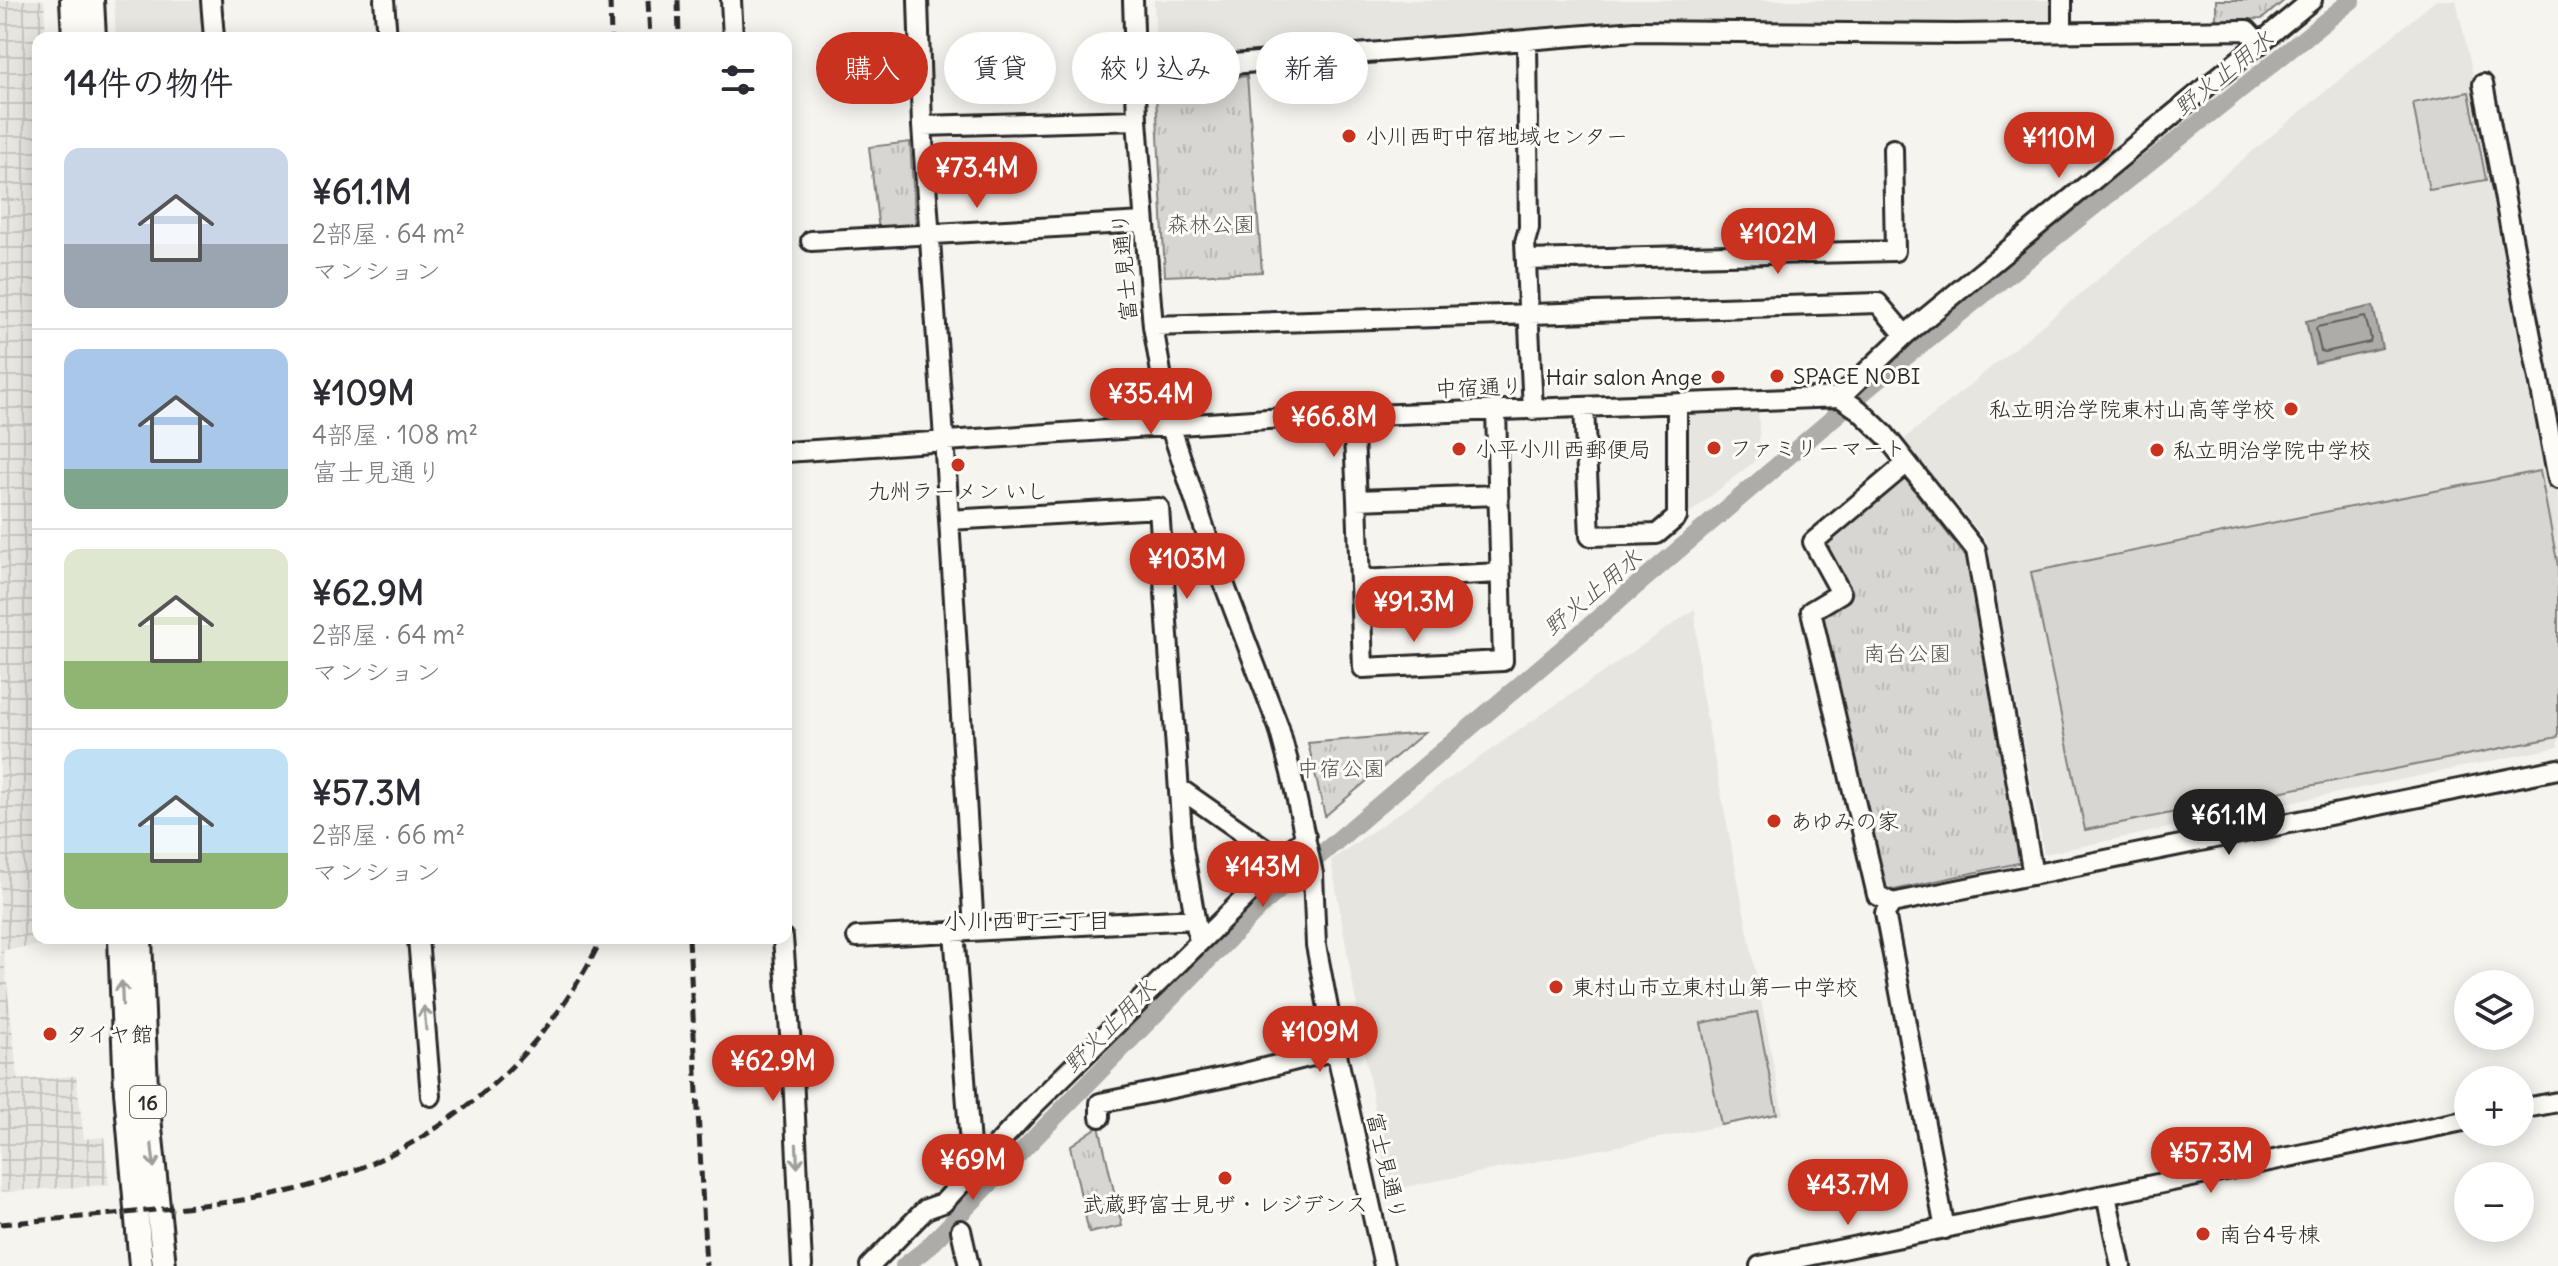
<!DOCTYPE html>
<html lang="ja">
<head>
<meta charset="utf-8">
<style>
	:root { --surface:#fff; --page:#f2f2f3; --text:#2b2b33; --muted:#7c7c81; --line:#e1e1e2; --accent:#c8321e }
	body { margin:0; font-family:Delius,"Klee One",sans-serif; background:var(--page); color:var(--text); height:100vh; display:flex; flex-direction:column; font-size:30px; white-space:nowrap }
	* { box-sizing:border-box; margin:0 }
	p { font-size:26px; color:var(--muted) }
	.icon { flex:none; width:44px; height:44px; fill:none; stroke:currentColor; stroke-width:2; stroke-linecap:round; stroke-linejoin:round }
	.map { position:relative; flex:1; overflow:hidden }
	.details { position:absolute; left:32px; top:32px; width:760px; height:912px; display:flex; flex-direction:column; background:var(--surface); border-radius:16px; box-shadow:0 4px 20px #0003 }
	.details>* { flex:none }
	.banner { position:absolute; left:816px; top:32px; width:760px; height:72px; display:flex; gap:16px }
	.buttons { position:absolute; left:2454px; top:970px; display:grid; gap:16px }
	.buttons a { display:grid; place-items:center; width:80px; height:80px; border-radius:50%; background:var(--surface); box-shadow:0 4px 20px #0003; font-size:40px }
	.price { position:absolute; translate:-50% -68px; padding:0 18px; border-radius:28px; background:var(--accent); color:#fff; font-size:26px; line-height:52px; filter:drop-shadow(0 2px 4px #0008) }
	.price::after { content:''; position:absolute; left:50%; top:48px; width:24px; height:18px; margin-left:-12px; background:inherit; clip-path:polygon(0 0,100% 0,50% 100%) }
	.price.selected { background:#222; color:#fff }
	ul { padding:0; list-style:none }
	li { display:flex; align-items:center; gap:24px; height:200px; padding:0 32px }
	li+li { border-top:2px solid var(--line) }
	li span { display:grid; place-items:center; flex:none; width:224px; height:160px; border-radius:16px; color:#555 }
	li>.icon { margin-inline-start:auto }
	span .icon { width:96px; height:96px; fill:#fffc; stroke-width:1 }
	li b { font-size:34px }
	h2 { display:flex; justify-content:space-between; align-items:center; height:96px; padding:0 32px; font-size:34px }
	.tag { padding:0 28px; border-radius:36px; background:var(--surface); box-shadow:0 4px 20px #0003; font-size:28px; line-height:72px }
	.tag.selected { background:var(--accent); color:#fff }
	.map>svg:first-child { display:block }
	.built { fill:#e6e5e0 }
	.industrial { fill:url(#industrial-grid) }
	.grass { fill:#d7d6d2; stroke:#81807e; stroke-width:2 }
	.park { fill:url(#park-tufts); stroke:#81807e; stroke-width:2 }
	.water { fill:#adaca9; stroke:#797877; stroke-width:2 }
	.lines { fill:none; stroke-linecap:round; stroke-linejoin:round }
	.shore { stroke:#5f5f5d; stroke-width:2 }
	.canal { stroke:#adaca9; stroke-width:18 }
	.minor-casing { stroke:#2b2b2b; stroke-width:24 }
	.major-casing { stroke:#2b2b2b; stroke-width:28 }
	.minor { stroke:#fdfcf7; stroke-width:18 }
	.major { stroke:#fdfcf7; stroke-width:22 }
	.rail { stroke:#2b2b2b; stroke-width:5; stroke-dasharray:12 6; stroke-linecap:butt }
	.oneway { stroke:#9e9e9b }
	.poi-dot { fill:#c8321e; stroke:#fdfcf7; stroke-width:3 }
	.labels { text-anchor:middle; dominant-baseline:central; stroke-width:6; stroke-linejoin:round; paint-order:stroke }
	.shield { fill:#fdfcf7; stroke:#6a6a68; stroke-width:2 }
	.shield-label { font-size:20px; font-weight:bold; fill:#2b2b2b }
	.poi-label { font-size:22px; fill:#2b2b2b; stroke:#fdfcf7; text-anchor:start }
	.park-label { font-size:22px; fill:#565655; stroke:#fdfcf7 }
	.street-label { font-size:22px; fill:#2b2b2b; stroke:#fdfcf7 }
	.water-label { font-size:24px; font-style:italic; fill:#585857; stroke:#fdfcf7 }
	.neighbourhood-label { font-size:24px; fill:#2b2b2b; stroke:#fdfcf7 }
</style>
</head>
<body>
<div class="map">
<svg width="2558" height="1266" viewBox="0 0 2558 1266">
	<defs>
		<pattern id="industrial-grid" width="8" height="8" patternUnits="userSpaceOnUse" patternTransform="scale(2)"><rect width="8" height="8" fill="#e6e5e0"/><path d="M0 4h8M4 0v8" fill="none" stroke="#c5c5c0"/></pattern>
		<pattern id="park-tufts" width="24" height="20" patternUnits="userSpaceOnUse" patternTransform="scale(2)"><rect width="24" height="20" fill="#d7d6d2"/><path d="M3 7l-1-3M5 7V3M7 7l1-3M15 17l-1-3M17 17v-4M19 17l1-3" fill="none" stroke="#b9b8b4"/></pattern>
	</defs>
	<rect width="100%" height="100%" fill="#f5f4ef"/>
	<filter id="ink" filterUnits="userSpaceOnUse"><feTurbulence type="fractalNoise" baseFrequency=".0125" numOctaves="2"/><feDisplacementMap in="SourceGraphic" scale="16" xChannelSelector="R" yChannelSelector="G"/><feConvolveMatrix kernelMatrix="1 2 1 2 8 2 1 2 1" color-interpolation-filters="sRGB"/></filter>
	<g filter="url(#ink)">
		<path class="built" d="M114,0H205L208,38H116Z
			M1154,0H2055V15L2046,22L1647,23L1168,58L1156,50Z
			M2436,0H2456L2514,252L2558,485V747L2044,854L1986,540L1903,440Z
			M1758,407L1760,457L1687,515L1683,513L1685,410Z
			M1695,609L1700,684L1783,1114L1389,1190L1331,860Z"/>
		<path class="industrial" d="M0,0H44L46,38H38V938H90L91,940L3,950L18,1080L76,1076L84,1139L104,1137L109,1185L0,1192Z"/>
		<path class="grass" d="M2469,92L2486,180L2429,190L2413,103Z
			M2540,471L2558,566V737L2085,830L2031,572L2330,511Z
			M1757,1012L1777,1114L1721,1125L1701,1023Z"/>
		<path class="park" d="M2216,0H2285L2262,19L2216,20Z
			M1247,76L1262,272L1165,276L1156,94L1166,83Z
			M910,142L916,228L879,231L869,147Z
			M1902,475L1969,561L2023,862L1894,890L1883,887L1819,616L1850,597L1821,545Z
			M1424,733L1325,816L1308,743Z
			M1099,1126L1122,1226L1089,1233L1070,1146Z"/>
		<path class="water" d="M2373,306L2382,348L2315,363L2306,321Z"/>
		<g class="lines">
			<path class="shore" d="M2365,317L2371,338L2370,342L2325,352L2321,351L2316,330L2317,327Z"/>
			<path class="canal" d="M904,1266L926,1249L1264,903L1893,367L2352,0"/>
			<g class="minor-casing">
				<path id="minor" d="M211,0L214,38
					M384,0L387,38
					M731,0L733,38
					M918,0L922,126L945,453L974,930
					M1133,0L1137,120L1150,291L1153,326L1170,425L1215,560L1279,728L1291,773L1313,874L1316,945L1336,1050L1384,1266
					M2062,0V31
					M1527,40L1529,228L1525,242L1533,410
					M1136,72L1635,31L1956,34L2247,30L2260,44
					M2483,84L2558,479
					M922,126L1137,120
					M811,241L1144,222
					M1526,260L1895,251L1893,149
					M1153,326L1878,303L1905,335
					M1840,397L1905,335L2312,0
					M1840,397L1859,410L1885,435L1976,550L2033,875
					M1584,407L1590,536L1657,534L1677,517V404
					M1496,411L1503,661L1363,668L1357,500L1498,495
					M1353,416L1357,500
					M786,452L1267,419L1840,397
					M1907,463L1813,542L1841,593L1811,611L1877,895L1892,903L2558,769
					M949,520L1159,508L1183,848L1199,942
					M1360,580L1500,573
					M1179,788L1269,851C1284,857 1295,847 1306,837
					M1892,903L1885,913L1945,1229
					M954,931L972,1172
					M857,937L1195,919
					M418,938L431,1096
					M783,938L793,1074L802,1266
					M2520,1109L2558,1102
					M1100,1117V1103L1245,1073L1336,1050
					M2106,1195L2121,1266
					M961,1230L969,1266
					M870,1266L926,1209L943,1203L1034,1105L1277,866V855
					M1760,1266L2468,1120"/>
			</g>
			<g class="major-casing">
				<path id="major" d="M72,0L74,38
					M92,0L94,38
					M120,938L126,1092L141,1266
					M140,938L146,1088L164,1266"/>
			</g>
			<use href="#minor" class="minor"/>
			<use href="#major" class="major"/>
			<path class="rail" d="M610,0L611,38
				M648,0L650,38
				M678,0L679,38
				M689,938L706,1266
				M0,1224C55,1219 109,1215 164,1209C212,1204 262,1200 309,1186C440,1148 542,1061 602,938"/>
		</g>
		<defs><path id="oneway-shaft" d="M-6 0H5M1.5-3L5.5 0L1.5 3" fill="none" stroke-width="1.6" stroke-linecap="round" stroke-linejoin="round" transform="scale(2)"/></defs>
		<g class="oneway">
			<use href="#oneway-shaft" transform="translate(122 993) rotate(-92)"/>
			<use href="#oneway-shaft" transform="translate(425 1018) rotate(-95)"/>
			<use href="#oneway-shaft" transform="translate(153 1156) rotate(84)"/>
			<use href="#oneway-shaft" transform="translate(797 1156) rotate(87)"/>
		</g>
	</g>
	<g class="poi-dot">
		<circle cx="1349" cy="136" r="8"/>
		<circle cx="1777" cy="376" r="8"/>
		<circle cx="1718" cy="377" r="8"/>
		<circle cx="2291" cy="409" r="8"/>
		<circle cx="1714" cy="448" r="8"/>
		<circle cx="1459" cy="449" r="8"/>
		<circle cx="2157" cy="450" r="8"/>
		<circle cx="958" cy="465" r="8"/>
		<circle cx="1774" cy="821" r="8"/>
		<circle cx="1556" cy="987" r="8"/>
		<circle cx="50" cy="1034" r="8"/>
		<circle cx="1225" cy="1178" r="8"/>
		<circle cx="2203" cy="1234" r="8"/>
	</g>
	<g class="labels">
		<rect class="shield" x="130" y="1086" width="36" height="32" rx="6"/>
		<g class="shield-label">
			<text x="148" y="1102">16</text>
		</g>
		<g class="poi-label">
			<text x="1365" y="136">小川西町中宿地域センター</text>
			<text x="1793" y="376">SPACE NOBI</text>
			<text x="1702" y="377" text-anchor="end">Hair salon Ange</text>
			<text x="2275" y="409" text-anchor="end">私立明治学院東村山高等学校</text>
			<text x="1730" y="448">ファミリーマート</text>
			<text x="1475" y="449">小平小川西郵便局</text>
			<text x="2173" y="450">私立明治学院中学校</text>
			<text x="958" y="491" text-anchor="middle">九州ラーメン いし</text>
			<text x="1790" y="821">あゆみの家</text>
			<text x="1572" y="987">東村山市立東村山第一中学校</text>
			<text x="66" y="1034">タイヤ館</text>
			<text x="1225" y="1204" text-anchor="middle">武蔵野富士見ザ・レジデンス</text>
			<text x="2219" y="1234">南台4号棟</text>
		</g>
		<g class="park-label">
			<text x="1211" y="224">森林公園</text>
			<text x="1907" y="653">南台公園</text>
			<text x="1341" y="768">中宿公園</text>
		</g>
		<g class="street-label">
			<text transform="translate(1124 267) rotate(-95)">富士見通り</text>
			<text transform="translate(1479 387) rotate(-2)">中宿通り</text>
			<text transform="translate(1387 1166) rotate(77)">富士見通り</text>
		</g>
		<g class="water-label">
			<text transform="translate(2223 73) rotate(-39)">野火止用水</text>
			<text transform="translate(1592 592) rotate(-40)">野火止用水</text>
			<text transform="translate(1109 1026) rotate(-45)">野火止用水</text>
		</g>
		<g class="neighbourhood-label">
			<text x="1027" y="920">小川西町三丁目</text>
		</g>
	</g>
</svg>
<div class="buttons">
<a><svg class="icon" aria-label="layers" viewBox="0 0 24 24"><path d="M12 4l9 5-9 5-9-5zM3 14l9 5 9-5"/></svg></a>
<a>+</a>
<a>−</a>
</div>
<b class="price" style="left:2059px;top:180px">¥110M</b>
<b class="price" style="left:977px;top:210px">¥73.4M</b>
<b class="price" style="left:1778px;top:276px">¥102M</b>
<b class="price" style="left:1151px;top:436px">¥35.4M</b>
<b class="price" style="left:1334px;top:459px">¥66.8M</b>
<b class="price" style="left:1187px;top:601px">¥103M</b>
<b class="price" style="left:1414px;top:644px">¥91.3M</b>
<b class="price selected" style="left:2229px;top:857px">¥61.1M</b>
<b class="price" style="left:1263px;top:909px">¥143M</b>
<b class="price" style="left:1320px;top:1074px">¥109M</b>
<b class="price" style="left:773px;top:1103px">¥62.9M</b>
<b class="price" style="left:2211px;top:1195px">¥57.3M</b>
<b class="price" style="left:973px;top:1202px">¥69M</b>
<b class="price" style="left:1848px;top:1227px">¥43.7M</b>
<div class="banner">
<a class="tag selected">購入</a>
<a class="tag">賃貸</a>
<a class="tag">絞り込み</a>
<a class="tag">新着</a>
</div>
<section class="details">
<h2>14件の物件<svg class="icon" aria-label="filters" viewBox="0 0 24 24"><path d="M4 7h16M4 17h16"/><circle cx="9" cy="7" r="2"/><circle cx="15" cy="17" r="2"/></svg></h2>
<ul>
<li><span style="background:linear-gradient(#c9d6e8 60%,#9aa5b1 0)"><svg class="icon" aria-label="home" viewBox="0 0 24 24"><path d="M3 11l9-7 9 7M6 9v11h12V9"/></svg></span><div><b>¥61.1M</b><p>2部屋 · 64 m²</p><p>マンション</p></div></li>
<li><span style="background:linear-gradient(#a9c7e8 75%,#7fa58c 0)"><svg class="icon" aria-label="home" viewBox="0 0 24 24"><path d="M3 11l9-7 9 7M6 9v11h12V9"/></svg></span><div><b>¥109M</b><p>4部屋 · 108 m²</p><p>富士見通り</p></div></li>
<li><span style="background:linear-gradient(#dfe7d0 70%,#8fb573 0)"><svg class="icon" aria-label="home" viewBox="0 0 24 24"><path d="M3 11l9-7 9 7M6 9v11h12V9"/></svg></span><div><b>¥62.9M</b><p>2部屋 · 64 m²</p><p>マンション</p></div></li>
<li><span style="background:linear-gradient(#bfe0f5 65%,#8fb573 0)"><svg class="icon" aria-label="home" viewBox="0 0 24 24"><path d="M3 11l9-7 9 7M6 9v11h12V9"/></svg></span><div><b>¥57.3M</b><p>2部屋 · 66 m²</p><p>マンション</p></div></li>
</ul>
</section>
</div>
</body>
</html>
